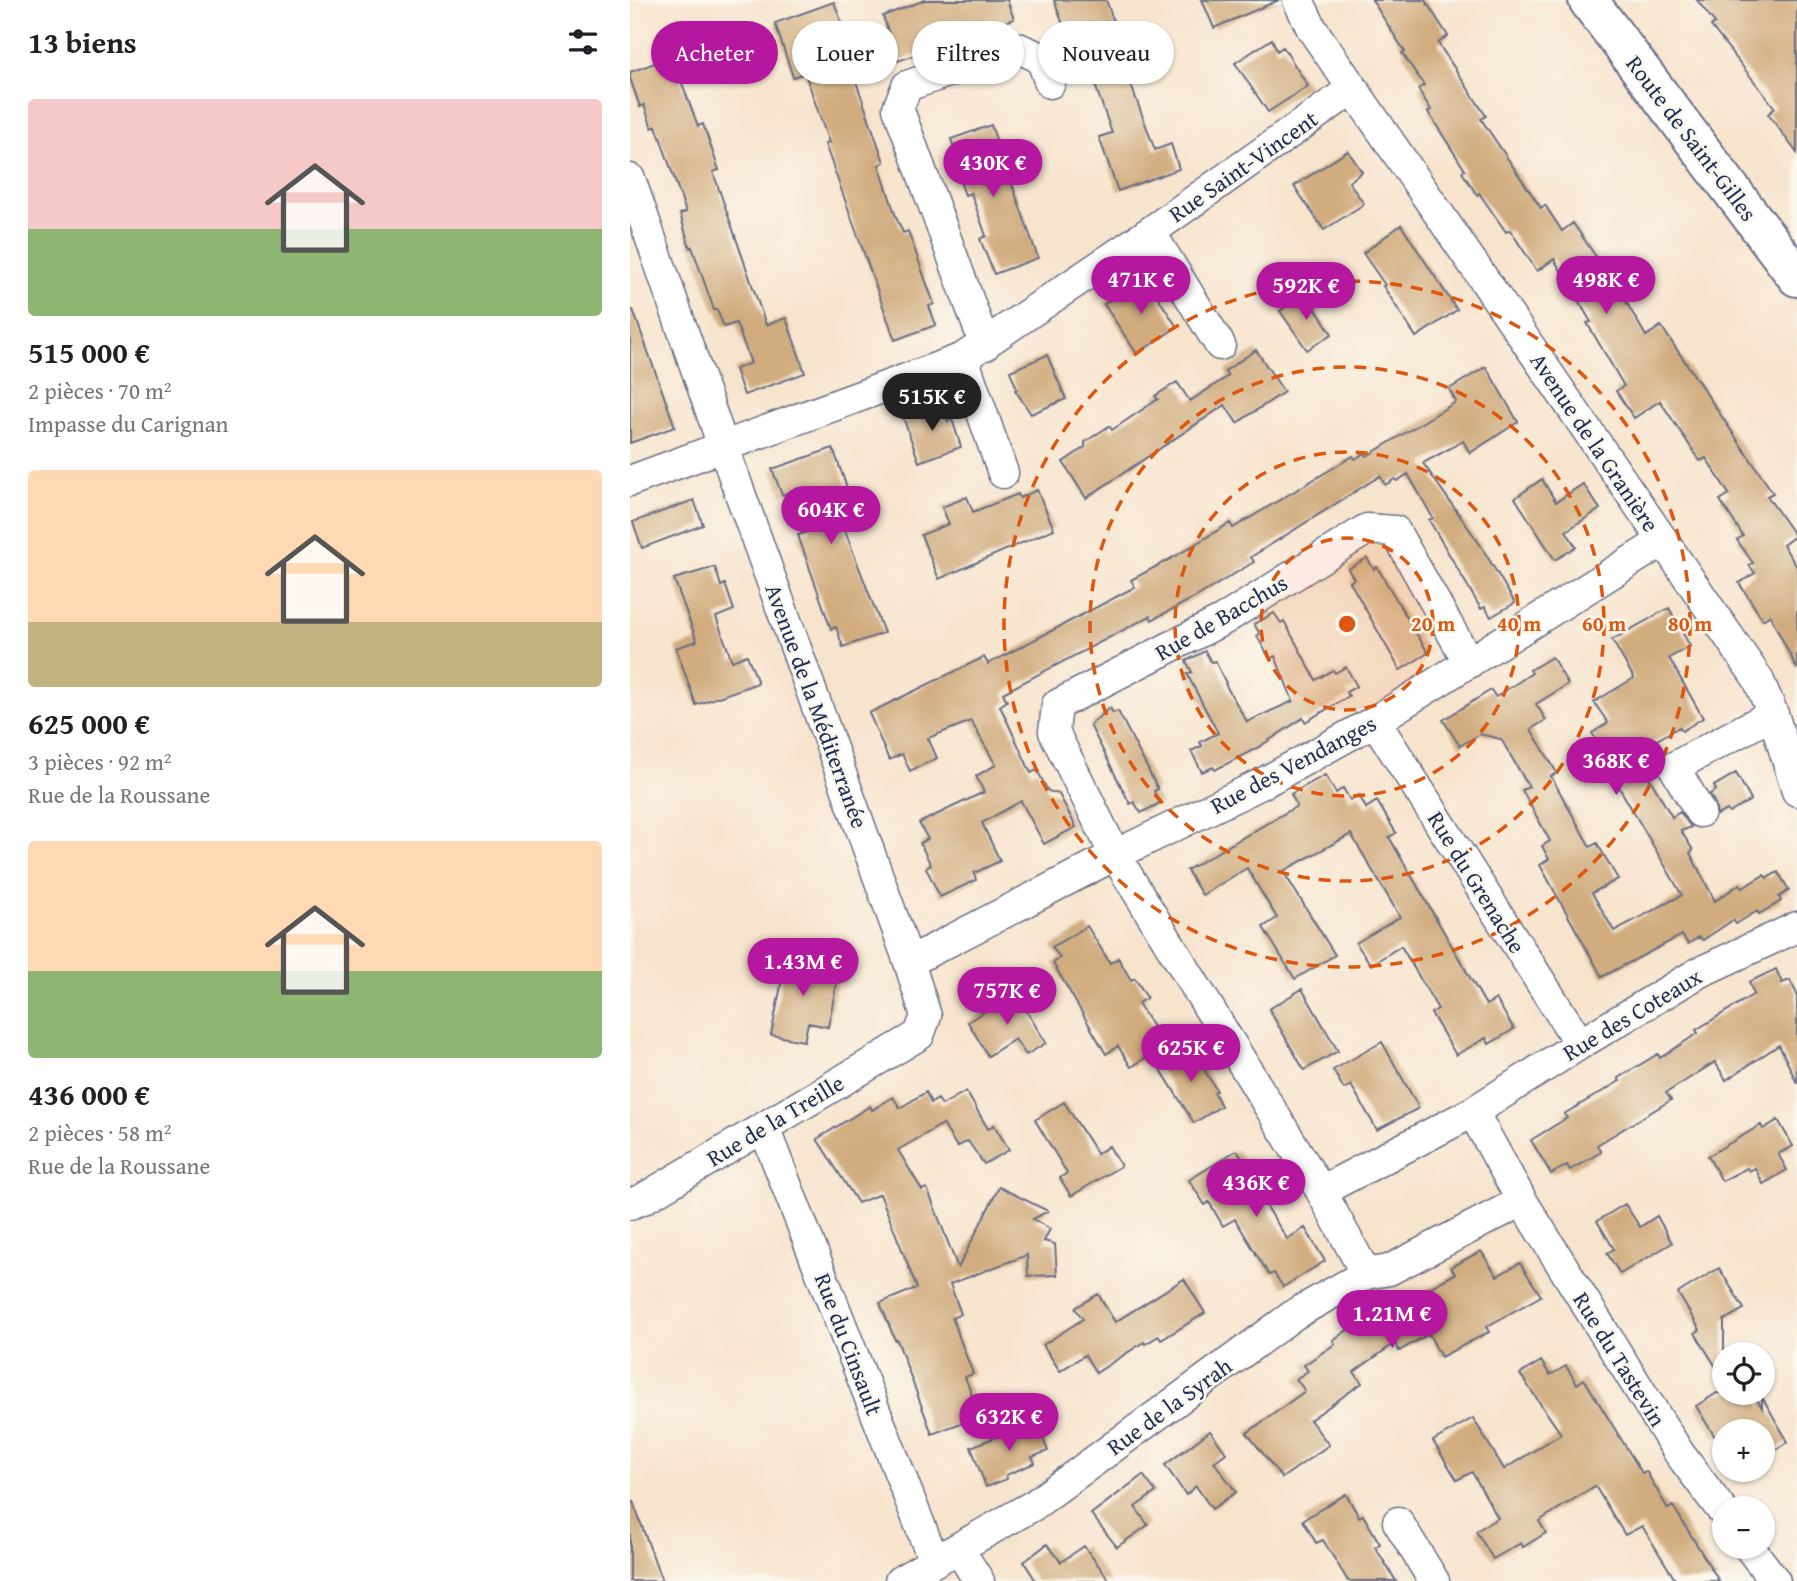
<!DOCTYPE html>
<html lang="fr">
<head>
<meta charset="utf-8">
<style>
	:root { --surface:#fff; --page:#f2f2f2; --text:#202124; --muted:#757577; --accent:#b5179e }
	body { margin:0; font-family:"Gentium Book Plus",serif; background:var(--page); color:var(--text); height:100vh; display:flex; flex-direction:column; font-size:26px; white-space:nowrap }
	* { box-sizing:border-box; margin:0 }
	p { font-size:23px; color:var(--muted) }
	.icon { flex:none; width:38px; height:38px; fill:none; stroke:currentColor; stroke-width:2; stroke-linecap:round; stroke-linejoin:round }
	.map { position:relative; flex:1; overflow:hidden }
	.details { display:flex; flex-direction:column; background:var(--surface); width:630px }
	.details>* { flex:none }
	.hud { position:absolute; left:21px; top:21px; width:665px; height:63px; display:flex; gap:14px }
	.fabs { position:absolute; left:1082px; top:1342px; display:grid; gap:14px }
	.fabs a { display:grid; place-items:center; width:63px; height:63px; border-radius:50%; background:var(--surface); box-shadow:0 2px 5px #0004; font-size:35px }
	.price { position:absolute; translate:-50% -60px; padding:0 16px; border-radius:24px; background:var(--accent); color:#fff; font-size:23px; line-height:46px; filter:drop-shadow(0 2px 4px #0008) }
	.price::after { content:''; position:absolute; left:50%; top:42px; width:21px; height:16px; margin-left:-10px; background:inherit; clip-path:polygon(0 0,100% 0,50% 100%) }
	.price.active { background:#222; color:#fff }
	ul { padding:0; list-style:none }
	li { display:grid; align-content:center; gap:14px; height:371px; padding:0 28px }
	li span { display:grid; place-items:center; height:217px; border-radius:7px; color:#555 }
	li>.icon { margin-inline-start:auto }
	span .icon { width:126px; height:126px; fill:#fffc; stroke-width:1 }
	li b { font-size:30px }
	h2 { display:flex; justify-content:space-between; align-items:center; height:84px; padding:0 28px; font-size:30px }
	.chip { padding:0 24px; border-radius:32px; background:var(--surface); box-shadow:0 2px 5px #0004; font-size:24px; line-height:63px }
	.chip.active { background:var(--accent); color:#fff }
	main { display:flex; flex:1; min-height:0 }
	.map>svg:first-child { display:block }
	.building { fill:#d0ac7e }
	.lines { fill:none; stroke-linecap:round; stroke-linejoin:round }
	.minor-casing { stroke:#686e85; stroke-width:33 }
	.major-casing { stroke:#686e85; stroke-width:42 }
	.minor { stroke:#fff; stroke-width:30 }
	.major { stroke:#fff; stroke-width:38 }
	.ring { fill:none; stroke:#de5710; stroke-width:3.5; stroke-dasharray:12 9 }
	.labels { text-anchor:middle; dominant-baseline:central; stroke-width:5; stroke-linejoin:round; paint-order:stroke }
	.street-label { font-size:23px; fill:#1b2f5e; stroke:#fbf7ec }
	.centre { fill:#de5710; stroke:#fbf7ec; stroke-width:3.5 }
	.ring-label { font-size:21px; text-anchor:middle; font-weight:bold; fill:#de5710; stroke:#fbf7ec; stroke-width:5; stroke-linejoin:round; paint-order:stroke }
</style>
</head>
<body>
<main>
<section class="details">
<h2>13 biens<svg class="icon" aria-label="filters" viewBox="0 0 24 24"><path d="M4 7h16M4 17h16"/><circle cx="9" cy="7" r="2"/><circle cx="15" cy="17" r="2"/></svg></h2>
<ul>
<li><span style="background:linear-gradient(#f6c9c9 60%,#8fb573 0)"><svg class="icon" aria-label="home" viewBox="0 0 24 24"><path d="M3 11l9-7 9 7M6 9v11h12V9"/></svg></span><div><b>515 000 €</b><p>2 pièces · 70 m²</p><p>Impasse du Carignan</p></div></li>
<li><span style="background:linear-gradient(#ffd9b3 70%,#c2b280 0)"><svg class="icon" aria-label="home" viewBox="0 0 24 24"><path d="M3 11l9-7 9 7M6 9v11h12V9"/></svg></span><div><b>625 000 €</b><p>3 pièces · 92 m²</p><p>Rue de la Roussane</p></div></li>
<li><span style="background:linear-gradient(#ffd9b3 60%,#8fb573 0)"><svg class="icon" aria-label="home" viewBox="0 0 24 24"><path d="M3 11l9-7 9 7M6 9v11h12V9"/></svg></span><div><b>436 000 €</b><p>2 pièces · 58 m²</p><p>Rue de la Roussane</p></div></li>
</ul>
</section>
<div class="map">
<svg width="1167" height="1581" viewBox="0 0 1167 1581">
	<rect width="100%" height="100%" fill="#fbf7ec"/>
	<filter id="ink" filterUnits="userSpaceOnUse"><feTurbulence type="fractalNoise" baseFrequency=".0143" numOctaves="2"/><feDisplacementMap in="SourceGraphic" scale="14" xChannelSelector="R" yChannelSelector="G"/><feConvolveMatrix kernelMatrix="1 2 1 2 8 2 1 2 1" color-interpolation-filters="sRGB"/></filter>
	<filter id="wash" filterUnits="userSpaceOnUse"><feTurbulence type="fractalNoise" baseFrequency=".00686" numOctaves="4" result="noise"/><feDisplacementMap in="SourceGraphic" scale="28" xChannelSelector="R" yChannelSelector="G"/><feGaussianBlur stdDeviation="1.57" result="paint"/><feColorMatrix in="noise" values="0 0 0 0 0 0 0 0 0 0 0 0 0 0 0 0 0 1.4 0 .05"/><feComposite in="paint" operator="in"/></filter>
	<g filter="url(#wash)">
		<rect width="100%" height="100%" fill="#f7e4cd"/>
		<g id="blocks">
			<path class="building" d="M295,0H377L384,19L358,28L356,24L311,39L313,45L268,61L253,16Z
				M424,0H476L495,53L499,51L510,81L501,85L525,150L541,144L549,169L488,191L469,137L482,133L463,79L458,81L440,32L436,33Z
				M572,0H649L584,28Z
				M742,0H795L818,36L808,43L856,116L851,119L911,208L915,205L932,231L943,223L975,270L977,269L1016,336L1031,326L1143,493L1137,496L1165,536L1153,545L1167,567V669L1140,615L1133,620L1109,583L1125,573L1119,565L1123,563L1107,540L1113,536L1090,500L1099,494L1076,458L1070,461L1030,401L1004,418L986,391L994,386L957,323L961,322L924,259L907,271L880,230L876,232L849,193L847,195L832,172L835,170L798,112L801,110L788,89L794,85L772,53L775,52Z
				M1067,0H1167V153L1138,114L1145,108L1081,26L1085,23Z
				M204,2L213,26L197,31L213,74L222,70L254,162L249,165L266,217L273,233L278,231L304,304L299,306L306,325L265,340L195,144L199,143L175,73L163,77L145,23Z
				M642,39L647,51L653,47L678,86L638,112L605,63Z
				M42,57L68,126L73,124L89,170L83,172L136,325L156,318L175,373L114,395L105,369L121,363L106,323L94,327L87,310H84L62,247L60,248L50,214L56,212L26,126L22,128L14,105L10,107L0,78V72Z
				M361,125L408,258L364,274L350,239L356,236L341,193L335,195L322,159L327,157L321,139Z
				M718,151L732,172L719,182L734,204L694,230L664,186Z
				M771,225L827,310L786,337L753,286L755,285L733,253Z
				M510,281L516,291L521,287L547,327L507,354L474,304Z
				M675,293L702,334L677,350L650,311Z
				M0,310H3L45,427L0,443Z
				M626,350L654,392L607,423L595,405L456,498L433,462L455,447V442L479,426L482,430L528,399L525,396L547,382L560,401L598,376L595,371Z
				M417,355L436,399L401,414L385,390L387,389L380,371Z
				M856,367L888,422L840,453L833,441L793,463L851,546L885,603L861,617L855,607L851,609L799,520L803,518L778,474L767,481L765,479L755,485L750,476L621,557L624,562L566,597L522,620L520,616L373,693L377,701L370,706L401,773L407,770L418,791L429,794L446,827L414,844L391,801L352,823L370,861L344,873L346,880L310,897L296,868L301,865L290,843L298,839L289,823L354,792L346,776L366,765L341,721L298,738L307,758L280,771L272,754L259,760L239,713L354,657L358,664L505,587L501,580L544,557L600,523L603,528L723,456L725,459L735,453L737,456L826,402L819,389Z
				M311,404L318,421L322,419L331,447L289,462L273,417Z
				M203,448L222,502L206,507L254,633L213,647L206,627L201,629L168,535L182,530L167,489L152,495L142,469Z
				M912,479L926,502L953,484L970,509L936,531L946,547L925,560L885,498Z
				M407,490L424,529L309,579L291,535L319,524L312,507L337,497L343,512L388,494L390,498Z
				M64,500L73,525L12,548L3,522Z
				M737,558L744,569L747,567L798,653L770,670L720,582L724,579L718,569Z
				M85,567L91,586L95,584L104,610L86,617L102,661L117,655L128,683L66,705L46,648L67,641L44,579Z
				M1039,608L1060,646L1039,658L1073,718L1052,731L1049,727L1005,753L1042,817L1050,812L1061,827L1051,831L1063,850L1060,853L1085,901L1110,884L1112,888L1134,875L1137,878L1148,872L1159,890L1149,897L1151,901L1129,914L1127,911L1106,924L1103,920L1073,940L1069,937L1058,944L1052,935L972,977L910,865L919,859L912,846L920,841L892,790L899,787L871,739L850,734L830,746L813,720L861,690L866,697L902,673L900,670L922,657L938,684L906,704L916,720L901,729L927,773L921,776L960,847L967,843L988,879L962,893L984,931L1052,895L965,746L969,744L962,733L978,723L964,702L1004,678L982,640Z
				M644,613L651,623L654,621L686,680L703,670L705,673L716,667L727,686L716,692L719,696L675,722L673,718L629,747L585,770L583,767L572,772L561,751L572,746L570,742L588,733L557,674L562,672L556,661L575,651L581,662L585,661L596,683L595,684L617,722L663,701L645,656L640,659L627,636L630,634L624,624Z
				M480,708L483,713L488,711L528,789L524,791L530,803L511,813L504,802L500,804L460,725Z
				M1106,773L1121,800L1099,813L1097,810L1087,815L1085,804L1080,794L1086,790L1084,786Z
				M695,775L706,793L713,788L720,800L729,795L736,808L747,801L766,833L759,837L856,1005L866,999L884,1029L859,1044L856,1038L826,1055L801,1013L808,1009L771,946L741,965L726,943L770,917L721,834L653,871L705,955L665,979L633,927L647,918L617,868L572,895L557,870L667,806L661,794Z
				M457,926L480,963L488,958L501,980L505,978L517,998L508,1003L535,1046L501,1067L488,1046L476,1054L423,963L430,958L422,947Z
				M158,951L192,958L188,977L207,981L198,1027L178,1023L174,1041L141,1035Z
				M1146,969L1152,983L1160,980L1167,994V1083L1149,1045L1096,1080L1085,1062L1036,1093L1041,1100L967,1145L971,1152L940,1170L937,1165L921,1174L901,1140L937,1118L934,1114L990,1081L988,1078L1028,1054L1030,1058L1068,1033L1066,1030L1124,994L1119,982Z
				M672,989L708,1051L674,1070L639,1009Z
				M385,992L416,1043L396,1055L385,1039L358,1056L338,1022Z
				M752,1042L789,1108L747,1130L721,1085L714,1089L703,1070Z
				M560,1046L587,1091L584,1092L591,1106L564,1123L528,1065Z
				M336,1091L358,1129L364,1125L379,1150L354,1164L338,1141L327,1147L313,1124L268,1150L292,1190L297,1188L328,1268L369,1187L418,1211L403,1219L420,1229L414,1241L425,1244L427,1275L398,1276L397,1255L320,1284L331,1314L322,1318L343,1374L335,1377L350,1416L302,1434L267,1340H265L250,1303L287,1288L250,1194L228,1203L187,1139L240,1106L242,1110L263,1097L270,1108L296,1092L301,1103L308,1099L312,1105Z
				M434,1102L467,1154L479,1146L491,1166L441,1196L430,1178L437,1173L405,1120Z
				M1148,1120L1163,1146L1148,1154L1157,1170L1133,1184L1125,1168L1119,1171L1117,1168L1092,1181L1078,1156L1131,1125L1133,1129Z
				M607,1150L639,1199L634,1202L657,1239L675,1228L695,1261L653,1287L644,1273L639,1275L605,1219L593,1226L579,1202L575,1205L559,1180Z
				M995,1204L1010,1227L1027,1216L1042,1243L990,1274L977,1253L984,1249L967,1221Z
				M851,1251L867,1276L890,1263L911,1296L856,1327L859,1332L811,1357L799,1334L769,1351L765,1343L724,1372L732,1383L680,1420L699,1445L652,1478L617,1433L675,1391L666,1379L678,1371L674,1365L705,1344L703,1340L722,1327L723,1329L825,1274L821,1267Z
				M1089,1268L1114,1309L1094,1320V1380L1065,1333L1070,1330L1048,1293Z
				M554,1279L575,1313L531,1340L529,1336L515,1344L514,1342L466,1373L455,1355L430,1371L413,1345L453,1319L445,1308L468,1294L485,1322Z
				M911,1361L920,1375L936,1366L947,1384L954,1379L1012,1473L1016,1471L1038,1509L1043,1506L1089,1581H1046L1012,1526L995,1535L965,1486L909,1521L916,1533L893,1547L891,1543L863,1559L846,1531L868,1518L842,1472L827,1480L803,1441L843,1418L874,1469L931,1434L890,1374Z
				M1087,1393H1123L1132,1408V1397L1158,1442L1132,1457V1432H1094L1085,1437L1066,1406Z
				M406,1421L418,1451L402,1457L405,1463L376,1475L377,1479L356,1487L341,1447Z
				M580,1431L596,1453L584,1462L606,1492L582,1509L566,1486L556,1495L535,1465Z
				M513,1475L526,1492L505,1507L518,1525L487,1547L461,1514Z
				M716,1494L729,1517L733,1515L750,1544L745,1547L766,1581H718L693,1540L686,1543L673,1520Z
				M3,1502L32,1581H0V1503Z
				M417,1544L431,1562L454,1546L480,1581H406L394,1562Z"/>
		</g>
	</g>
	<g filter="url(#ink)">
		<use href="#blocks" fill-opacity="0" stroke="#686e85" stroke-width="2"/>
		<g class="lines">
			<g class="minor-casing">
				<path id="minor" d="M668,0L682,29L1128,679L1143,714L1167,791
					M0,179L93,446L279,962L296,1016L289,1035L13,1199L0,1204
					M520,232L590,345
					M355,345L268,108L277,86L388,48L411,58L420,83
					M333,358L373,473
					M0,481L333,358L520,232L722,89
					M745,721L950,1044
					M1070,812L1044,767L1143,714
					M279,962L485,855L633,783L745,721L1033,541
					M843,1112L950,1044L1068,973L1167,927
					M134,1128L304,1561
					M691,1191L843,1112L892,1201L759,1270L736,1274L691,1191L485,855L424,732L427,705L593,620L737,529L765,531L839,663
					M892,1201L1049,1453L1094,1513
					M768,1522L804,1581
					M1119,1547L1145,1581
					M328,1548L349,1581
					M270,1581L404,1505L665,1314L736,1274"/>
			</g>
			<g class="major-casing">
				<path id="major" d="M958,0L1167,277"/>
			</g>
			<use href="#minor" class="minor"/>
			<use href="#major" class="major"/>
		</g>
	</g>
	<circle cx="717" cy="624" r="86" fill="#de5710" fill-opacity=".12"/>
	<g class="ring">
		<circle cx="717" cy="624" r="86"/>
		<circle cx="717" cy="624" r="172"/>
		<circle cx="717" cy="624" r="257"/>
		<circle cx="717" cy="624" r="343"/>
	</g>
	<g class="labels">
		<g class="street-label">
			<text transform="translate(1062 138) rotate(53)">Route de Saint-Gilles</text>
			<text transform="translate(613 166) rotate(-35)">Rue Saint-Vincent</text>
			<text transform="translate(965 442) rotate(56)">Avenue de la Granière</text>
			<text transform="translate(591 617) rotate(-30)">Rue de Bacchus</text>
			<text transform="translate(187 706) rotate(70)">Avenue de la Méditerranée</text>
			<text transform="translate(663 764) rotate(-28)">Rue des Vendanges</text>
			<text transform="translate(847 882) rotate(58)">Rue du Grenache</text>
			<text transform="translate(1002 1014) rotate(-31)">Rue des Coteaux</text>
			<text transform="translate(145 1120) rotate(-31)">Rue de la Treille</text>
			<text transform="translate(219 1344) rotate(69)">Rue du Cinsault</text>
			<text transform="translate(990 1359) rotate(58)">Rue du Tastevin</text>
			<text transform="translate(539 1406) rotate(-36)">Rue de la Syrah</text>
		</g>
	</g>
	<circle cx="717" cy="624" r="10" class="centre"/>
	<g class="ring-label">
		<text x="803" y="631">20 m</text>
		<text x="889" y="631">40 m</text>
		<text x="974" y="631">60 m</text>
		<text x="1060" y="631">80 m</text>
	</g>
</svg>
<div class="fabs">
<a><svg class="icon" aria-label="locate" viewBox="0 0 24 24"><circle cx="12" cy="12" r="6"/><path d="M12 2v4M12 18v4M2 12h4M18 12h4"/></svg></a>
<a>+</a>
<a>−</a>
</div>
<b class="price" style="left:363px;top:199px">430K €</b>
<b class="price" style="left:511px;top:316px">471K €</b>
<b class="price" style="left:976px;top:316px">498K €</b>
<b class="price" style="left:676px;top:322px">592K €</b>
<b class="price active" style="left:302px;top:433px">515K €</b>
<b class="price" style="left:201px;top:546px">604K €</b>
<b class="price" style="left:986px;top:797px">368K €</b>
<b class="price" style="left:173px;top:998px">1.43M €</b>
<b class="price" style="left:377px;top:1027px">757K €</b>
<b class="price" style="left:561px;top:1084px">625K €</b>
<b class="price" style="left:626px;top:1219px">436K €</b>
<b class="price" style="left:762px;top:1350px">1.21M €</b>
<b class="price" style="left:379px;top:1453px">632K €</b>
<div class="hud">
<a class="chip active">Acheter</a>
<a class="chip">Louer</a>
<a class="chip">Filtres</a>
<a class="chip">Nouveau</a>
</div>
</div>
</main>
</body>
</html>
